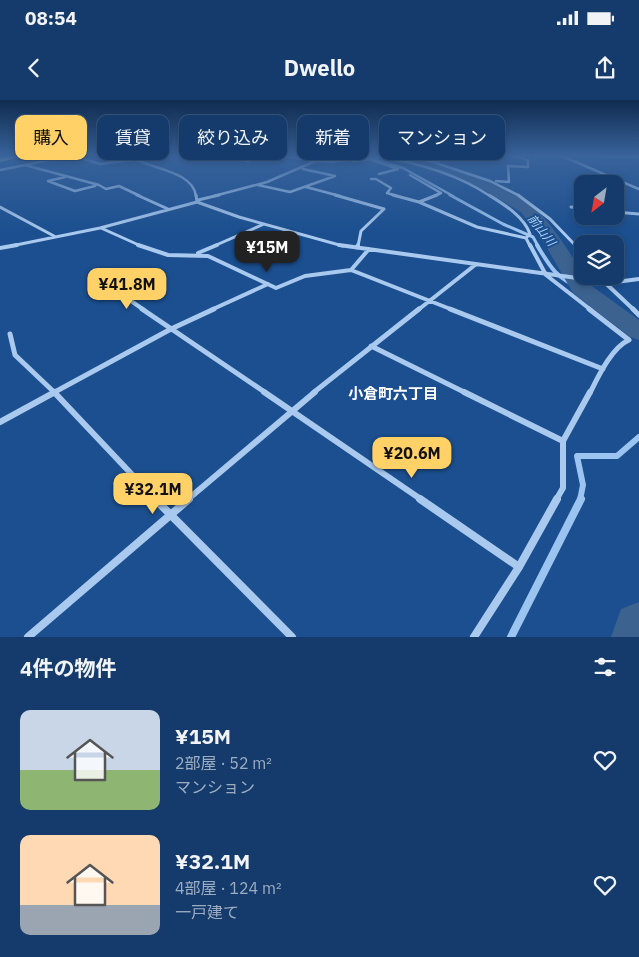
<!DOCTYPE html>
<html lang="ja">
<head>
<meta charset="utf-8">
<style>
	:root { --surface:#143b6b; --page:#1d4271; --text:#f1f3f6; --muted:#9dadc1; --line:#33557e; --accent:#ffd166 }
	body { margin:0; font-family:"IBM Plex Sans","Noto Sans JP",sans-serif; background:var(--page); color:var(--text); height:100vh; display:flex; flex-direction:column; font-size:19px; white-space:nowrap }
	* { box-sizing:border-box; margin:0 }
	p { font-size:16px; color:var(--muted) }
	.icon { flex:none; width:28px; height:28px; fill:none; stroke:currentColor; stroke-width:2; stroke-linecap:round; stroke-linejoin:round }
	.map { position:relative; height:537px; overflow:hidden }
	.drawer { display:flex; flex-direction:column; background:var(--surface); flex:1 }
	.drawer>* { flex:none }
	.guide { position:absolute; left:15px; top:15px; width:610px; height:45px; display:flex; gap:10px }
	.needle { width:32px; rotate:211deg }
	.fabs { position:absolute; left:574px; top:75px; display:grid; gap:10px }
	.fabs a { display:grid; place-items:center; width:50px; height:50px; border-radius:10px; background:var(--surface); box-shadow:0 2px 8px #0003,0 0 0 1px var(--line); font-size:25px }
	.price { position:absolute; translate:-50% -42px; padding:0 11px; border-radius:10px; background:var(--accent); color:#111; font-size:16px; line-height:32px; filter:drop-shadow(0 1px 2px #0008) }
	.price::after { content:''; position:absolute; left:50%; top:30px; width:15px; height:11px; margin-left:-8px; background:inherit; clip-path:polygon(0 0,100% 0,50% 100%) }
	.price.selected { background:#222; color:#fff }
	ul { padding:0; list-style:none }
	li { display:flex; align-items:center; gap:15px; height:125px; padding:0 20px }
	li span { display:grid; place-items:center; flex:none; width:140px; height:100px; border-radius:10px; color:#555 }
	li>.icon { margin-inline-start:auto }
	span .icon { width:60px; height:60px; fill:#fffc; stroke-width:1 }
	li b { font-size:21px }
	h2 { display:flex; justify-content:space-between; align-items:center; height:60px; padding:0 20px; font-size:21px }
	.chip { padding:0 18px; border-radius:10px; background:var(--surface); box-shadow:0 2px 8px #0003,0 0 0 1px var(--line); font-size:18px; line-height:45px }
	.chip.selected { background:var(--accent); color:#111 }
	.status { display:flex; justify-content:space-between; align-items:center; height:35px; padding:0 25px; background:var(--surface); direction:ltr }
	.status svg { height:14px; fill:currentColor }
	header { display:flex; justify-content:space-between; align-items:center; height:65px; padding:0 20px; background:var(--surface); font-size:22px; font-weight:700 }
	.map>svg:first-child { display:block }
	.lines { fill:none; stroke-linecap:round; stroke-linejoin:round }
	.stream-far4 { stroke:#9cc4f0; stroke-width:2.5 }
	.stream-far3 { stroke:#9cc4f0; stroke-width:3 }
	.stream-far2 { stroke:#9cc4f0; stroke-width:4 }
	.stream-far1 { stroke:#9cc4f0; stroke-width:6 }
	.stream { stroke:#9cc4f0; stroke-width:8 }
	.river { fill:#3c6290; fill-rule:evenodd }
	.minor-far5 { stroke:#a9c9ee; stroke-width:2.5 }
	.minor-far4 { stroke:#a9c9ee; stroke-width:3 }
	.minor-far3 { stroke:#a9c9ee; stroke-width:4 }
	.minor-far2 { stroke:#a9c9ee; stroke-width:5 }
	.minor-far1 { stroke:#a9c9ee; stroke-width:6 }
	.minor { stroke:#a9c9ee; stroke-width:8 }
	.trunk { fill:#f8faff; fill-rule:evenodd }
	.labels { text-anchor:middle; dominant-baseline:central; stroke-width:4; stroke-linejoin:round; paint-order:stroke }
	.far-water-label { font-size:12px; font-style:italic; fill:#b5d3f5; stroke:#1b4f8f }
	.neighbourhood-label { font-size:15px; font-weight:bold; fill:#fff; stroke:#1b4f8f }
</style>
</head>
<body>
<div class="status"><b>08:54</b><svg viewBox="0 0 49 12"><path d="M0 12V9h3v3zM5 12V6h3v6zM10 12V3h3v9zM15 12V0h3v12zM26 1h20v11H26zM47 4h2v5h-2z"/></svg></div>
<header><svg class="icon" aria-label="back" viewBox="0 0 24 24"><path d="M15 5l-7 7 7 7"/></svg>Dwello<svg class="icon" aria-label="share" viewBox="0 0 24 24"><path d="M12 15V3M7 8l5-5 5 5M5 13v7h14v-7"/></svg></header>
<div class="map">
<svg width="639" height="537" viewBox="0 0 639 537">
	<rect width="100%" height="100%" fill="#1b4f8f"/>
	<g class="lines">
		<path class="stream-far4" d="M285,56L313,61L334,62
			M353,61L373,59L403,68L453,96"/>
		<path class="stream-far3" d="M450,95L503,124L533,137L538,146"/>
		<path class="stream-far2" d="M537,145C550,167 556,178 581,188"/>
		<path class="stream-far1" d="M580,400L583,385L577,356H617L639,337"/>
		<path class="stream" d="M511,537L581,399"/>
		<path class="river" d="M385,56C428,56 496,79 531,105C553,123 575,161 589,184L639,220V240L630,237L573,193L543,141L521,112L486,91L468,83Z
			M639,502V537H611L621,509Z"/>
		<path class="minor-far5" d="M74,56L100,64L132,60
			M129,56C148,69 193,70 196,96
			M231,56L248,61
			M290,56L336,61L381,57
			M412,56L436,63L445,56
			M562,56L639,89
			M602,56L639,57
			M380,57C419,63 457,74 490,96
			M131,59L144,56
			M372,60L398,69L379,74
			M436,63L490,81L520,96
			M25,65L99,85L106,89L119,86L140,96
			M0,70L70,56
			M410,75L441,93L434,96
			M65,77L48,81L75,91L95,86
			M371,79H376L391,88L387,93L397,96
			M496,81L509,82L508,66L528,67V60L515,56
			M258,85L290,92L335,76L303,69
			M306,87L340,96
			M214,96L267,82L318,60"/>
		<path class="minor-far4" d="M137,95L168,109
			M196,95L197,102
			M335,95L384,109L361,131L358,146
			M393,95L419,102L437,95
			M489,95C503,104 524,116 530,134L526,138
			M518,95L550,119L576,146
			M198,100L219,95
			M419,102L477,127L526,138L530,146
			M0,107L54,136
			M571,107L582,108
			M615,112L639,114
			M101,128L141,146
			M11,146L100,128L197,102L239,117L343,146
			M214,146L264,124"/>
		<path class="minor-far3" d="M138,145L168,155L208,156L276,188L305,176L351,170L453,210
			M339,145L599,181L616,182L639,179
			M530,145L546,175L591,210
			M575,145L582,155
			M0,148L17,145
			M357,148L358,145
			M198,153L217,145
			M351,170L369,149
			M94,175L144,210
			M598,176L634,210
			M211,210L268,184
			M418,210L475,165"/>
		<path class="minor-far2" d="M142,209L266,293
			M450,209L603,269
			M589,209L629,240C612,247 598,277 590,293
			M633,209L639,215
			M10,234L15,255L55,293
			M371,246L466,293
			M53,293L171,229L214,209
			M313,293L419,209"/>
		<path class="minor-far1" d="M54,292L156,400
			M264,292L422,400
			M464,292L563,341
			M0,322L55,292
			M187,400L315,292
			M556,400L563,388V341L590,292"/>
		<path class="minor" d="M155,399L292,537
			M420,399L519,467
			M28,537L189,399
			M474,537L519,467L557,399"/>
		<path class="trunk" d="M11,56H25L0,62V58Z"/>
	</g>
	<linearGradient id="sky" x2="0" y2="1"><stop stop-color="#0f2b4f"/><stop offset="0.42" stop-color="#39639b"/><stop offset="1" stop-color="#39639b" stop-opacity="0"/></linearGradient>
	<rect width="639" height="132" fill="url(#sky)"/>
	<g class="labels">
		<g class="far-water-label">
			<text transform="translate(542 130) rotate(52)">前山川</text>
		</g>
		<g class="neighbourhood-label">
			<text x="393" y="293">小倉町六丁目</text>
		</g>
	</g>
</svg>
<div class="fabs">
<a><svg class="needle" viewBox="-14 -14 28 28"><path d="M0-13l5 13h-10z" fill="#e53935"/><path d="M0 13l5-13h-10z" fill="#9dadc1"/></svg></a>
<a><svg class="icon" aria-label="layers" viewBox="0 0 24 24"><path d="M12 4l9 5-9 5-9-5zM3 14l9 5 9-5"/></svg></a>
</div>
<b class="price selected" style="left:267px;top:173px">¥15M</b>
<b class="price" style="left:127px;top:210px">¥41.8M</b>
<b class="price" style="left:412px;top:379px">¥20.6M</b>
<b class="price" style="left:153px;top:415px">¥32.1M</b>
<div class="guide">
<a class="chip selected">購入</a>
<a class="chip">賃貸</a>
<a class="chip">絞り込み</a>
<a class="chip">新着</a>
<a class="chip">マンション</a>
</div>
</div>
<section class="drawer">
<h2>4件の物件<svg class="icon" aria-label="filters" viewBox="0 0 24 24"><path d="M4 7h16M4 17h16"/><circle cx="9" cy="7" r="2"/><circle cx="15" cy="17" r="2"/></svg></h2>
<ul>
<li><span style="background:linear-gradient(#c9d6e8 60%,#8fb573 0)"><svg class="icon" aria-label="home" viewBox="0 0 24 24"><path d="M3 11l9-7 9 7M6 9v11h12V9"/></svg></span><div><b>¥15M</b><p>2部屋 · 52 m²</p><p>マンション</p></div><svg class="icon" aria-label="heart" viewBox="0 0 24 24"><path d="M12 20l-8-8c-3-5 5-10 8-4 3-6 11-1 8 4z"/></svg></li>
<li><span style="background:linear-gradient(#ffd9b3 70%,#9aa5b1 0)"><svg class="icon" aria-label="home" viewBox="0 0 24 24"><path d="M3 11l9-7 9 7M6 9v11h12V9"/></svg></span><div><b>¥32.1M</b><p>4部屋 · 124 m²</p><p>一戸建て</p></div><svg class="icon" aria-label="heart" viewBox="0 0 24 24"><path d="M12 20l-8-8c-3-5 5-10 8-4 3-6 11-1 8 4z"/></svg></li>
</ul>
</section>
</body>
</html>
